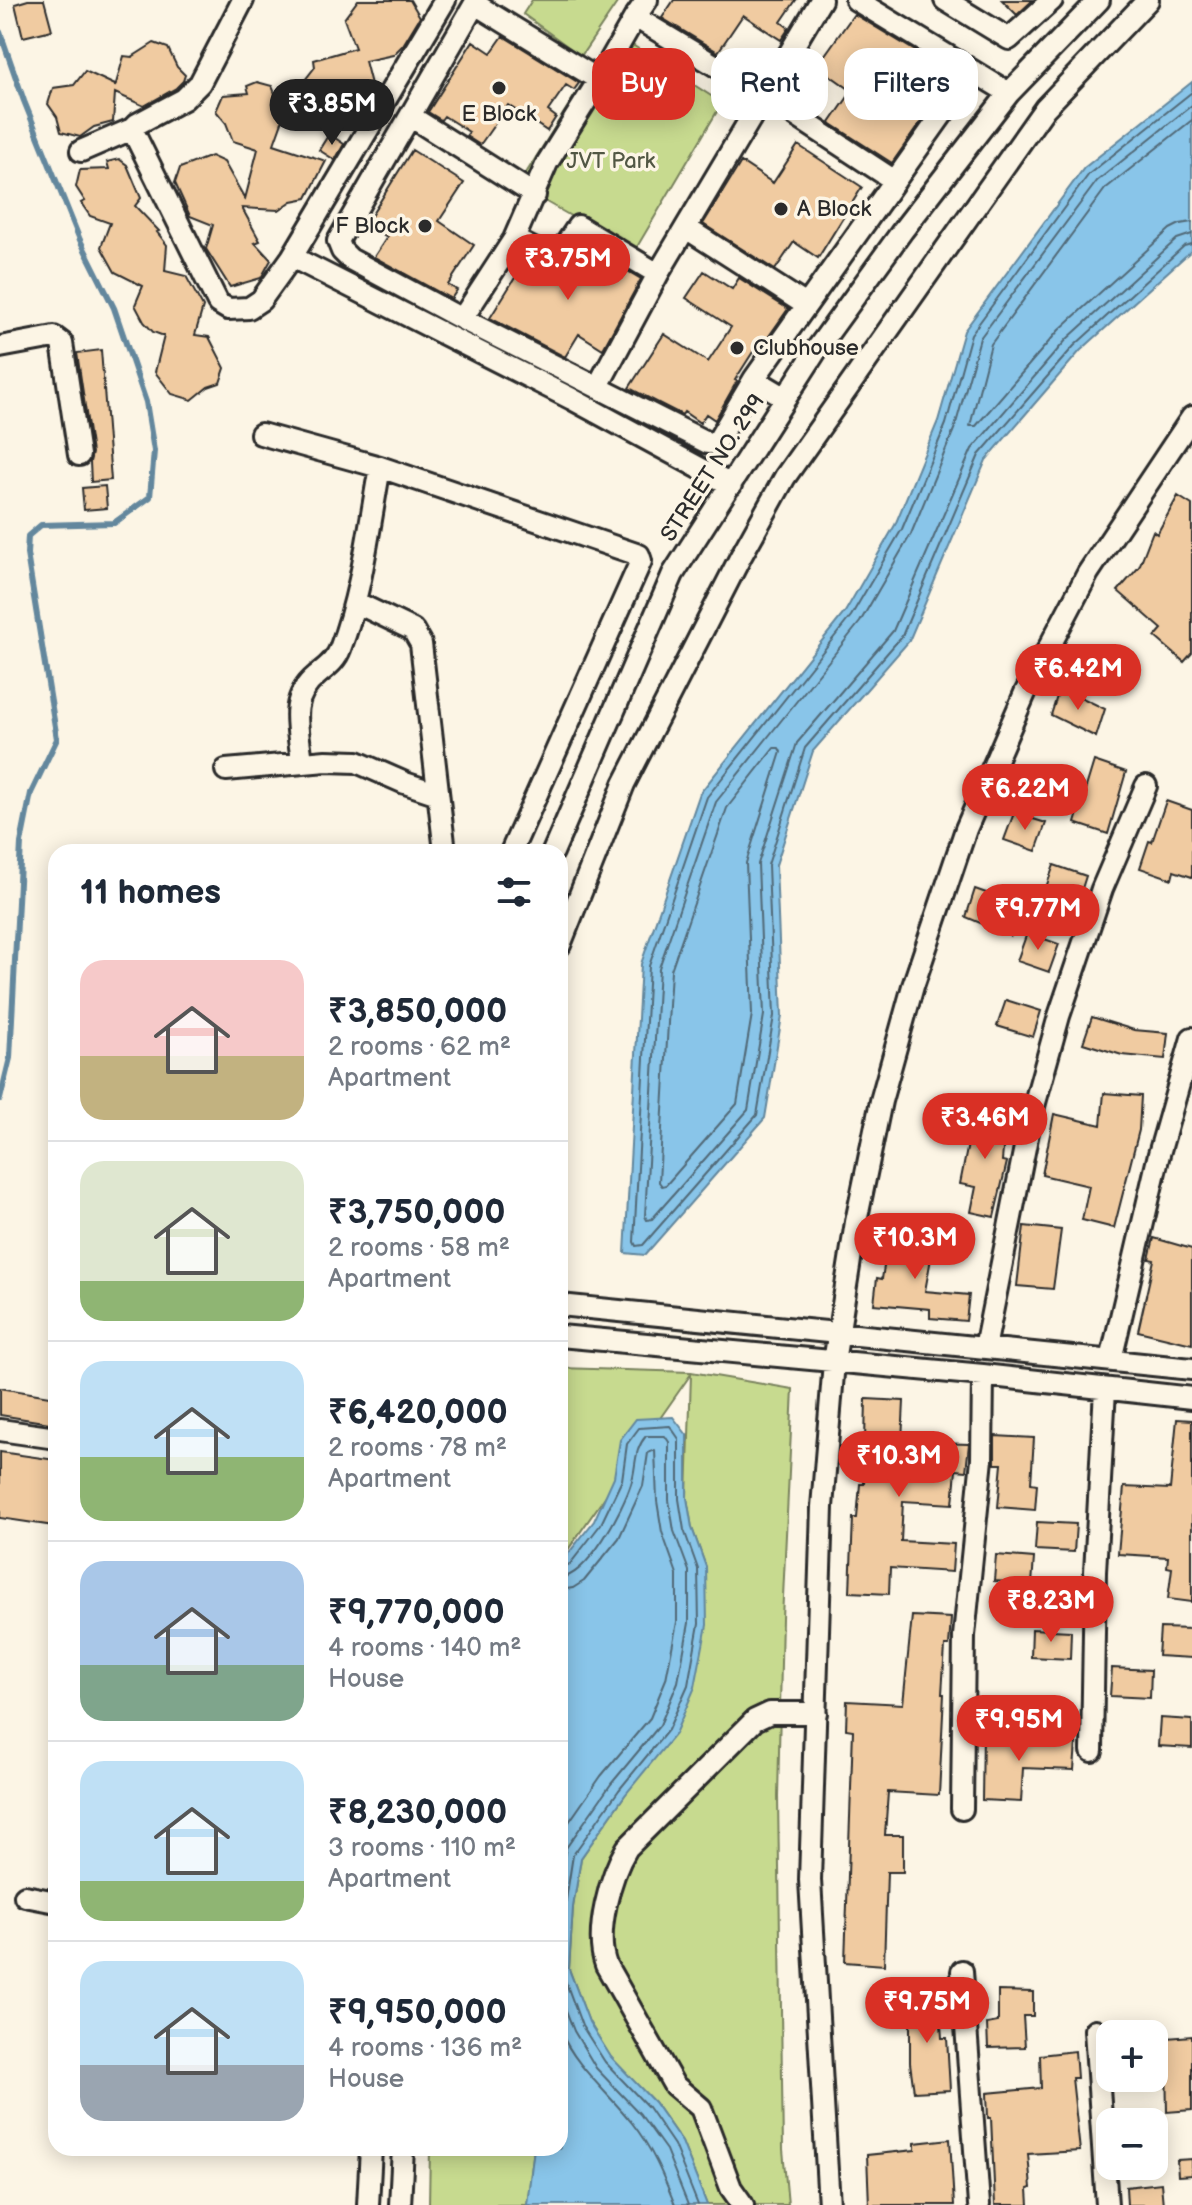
<!DOCTYPE html>
<html lang="en">
<head>
<meta charset="utf-8">
<style>
	:root { --surface:#fff; --page:#f6f6f7; --text:#1f2937; --muted:#747a83; --line:#e0e1e3; --accent:#d93025 }
	body { margin:0; font-family:"Balsamiq Sans",sans-serif; background:var(--page); color:var(--text); height:100vh; display:flex; flex-direction:column; font-size:30px; white-space:nowrap }
	* { box-sizing:border-box; margin:0 }
	p { font-size:26px; color:var(--muted) }
	.icon { flex:none; width:44px; height:44px; fill:none; stroke:currentColor; stroke-width:2; stroke-linecap:round; stroke-linejoin:round }
	.map { position:relative; flex:1; overflow:hidden }
	.drawer { position:absolute; left:48px; top:844px; width:520px; height:1312px; display:flex; flex-direction:column; background:var(--surface); border-radius:24px; box-shadow:0 4px 20px #0003 }
	.drawer>* { flex:none }
	.banner { position:absolute; left:592px; top:48px; width:480px; height:72px; display:flex; gap:16px }
	.controls { position:absolute; left:1096px; top:2020px; display:grid; gap:16px }
	.controls a { display:grid; place-items:center; width:72px; height:72px; border-radius:16px; background:var(--surface); box-shadow:0 4px 20px #0003; font-size:40px }
	.price { position:absolute; translate:-50% -68px; padding:0 18px; border-radius:28px; background:var(--accent); color:#fff; font-size:26px; line-height:52px; filter:drop-shadow(0 2px 4px #0008) }
	.price::after { content:''; position:absolute; left:50%; top:48px; width:24px; height:18px; margin-left:-12px; background:inherit; clip-path:polygon(0 0,100% 0,50% 100%) }
	.price.current { background:#222; color:#fff }
	ul { padding:0; list-style:none }
	li { display:flex; align-items:center; gap:24px; height:200px; padding:0 32px }
	li+li { border-top:2px solid var(--line) }
	li span { display:grid; place-items:center; flex:none; width:224px; height:160px; border-radius:24px; color:#555 }
	li>.icon { margin-inline-start:auto }
	span .icon { width:96px; height:96px; fill:#fffc; stroke-width:1 }
	li b { font-size:34px }
	h2 { display:flex; justify-content:space-between; align-items:center; height:96px; padding:0 32px; font-size:34px }
	.pill { padding:0 28px; border-radius:24px; background:var(--surface); box-shadow:0 4px 20px #0003; font-size:28px; line-height:72px }
	.pill.current { background:var(--accent); color:#fff }
	.map>svg:first-child { display:block }
	.green { fill:#c7da8f; stroke:#79825d; stroke-width:2 }
	.water { fill:#89c5e9; stroke:#63879d; stroke-width:2 }
	.lines { fill:none; stroke-linecap:round; stroke-linejoin:round }
	.shore { stroke:#516977; stroke-width:2 }
	.stream { stroke:#63879d; stroke-width:6 }
	.building { fill:#f0cba1; stroke:#2b2b2b; stroke-width:2 }
	.minor-casing { stroke:#2b2b2b; stroke-width:26 }
	.minor { stroke:#fcf5e5; stroke-width:20 }
	.poi-dot { fill:#2b2b2b; stroke:#fcf5e5; stroke-width:3 }
	.labels { text-anchor:middle; dominant-baseline:central; stroke-width:7; stroke-linejoin:round; paint-order:stroke }
	.poi-label { font-size:22px; fill:#2b2b2b; stroke:#fcf5e5; text-anchor:start }
	.park-label { font-size:22px; fill:#525744; stroke:#fcf5e5 }
	.street-label { font-size:22px; fill:#2b2b2b; stroke:#fcf5e5 }
</style>
</head>
<body>
<div class="map">
<svg width="1192" height="2205" viewBox="0 0 1192 2205">
	<rect width="100%" height="100%" fill="#fcf5e5"/>
	<filter id="ink" filterUnits="userSpaceOnUse"><feTurbulence type="fractalNoise" baseFrequency=".0125" numOctaves="2"/><feDisplacementMap in="SourceGraphic" scale="16" xChannelSelector="R" yChannelSelector="G"/><feConvolveMatrix kernelMatrix="1 2 1 2 8 2 1 2 1" color-interpolation-filters="sRGB"/></filter>
	<g filter="url(#ink)">
		<path class="green" d="M532,0H619L581,56L523,14Z
			M614,33L722,103L634,252L518,186Z
			M560,1368L691,1372L793,1389L782,1618L778,1797L783,2149L788,2205H707L682,2142L654,2102L611,2058L589,2022L569,1969L573,1907L581,1858L625,1795L706,1567L692,1528L687,1498L691,1374L560,1561Z
			M430,2148H534L527,2205H429Z"/>
		<path class="water" d="M1192,82V250L1080,351L986,460L909,641L813,751L776,865L782,1016L765,1118L645,1255L625,1253L641,964L700,793L845,612L895,525L938,421L964,331L1084,168Z
			M673,1417L687,1435V1498L692,1528L706,1567L707,1625L695,1687L675,1734L625,1795L581,1858L573,1907L569,1969L589,2022L611,2057L654,2102L682,2142L707,2205H527L534,2148H560V1564L594,1521L614,1477L620,1440L636,1419Z"/>
		<g class="lines">
			<path class="shore" d="M1192,92L1089,174L971,334L946,424L902,529L851,616L707,797L649,966L634,1242L636,1246L643,1245L757,1115L774,1016L768,865L805,748L902,636L979,455L1074,346L1184,246L1192,244
				M1192,105L1097,181L980,338L955,427L911,534L860,622L716,802L659,968L645,1216L647,1220L652,1219L748,1110L764,1015L758,864L797,743L893,631L972,449L1067,339L1177,239L1192,234
				M1192,120L1105,189L991,344L970,426H976L1059,330L1170,229L1180,224L1192,222
				M774,748H779L781,752L746,863L752,1014L737,1104L666,1185L662,1186L659,1182L671,970L727,808Z
				M560,1568L570,1564L601,1524L622,1480L627,1444L639,1428L670,1426L679,1439V1499L684,1530L698,1569L699,1624L688,1685L668,1730L619,1790L573,1855L565,1906L561,1969L582,2026L605,2062L648,2107L674,2145L698,2205
				M560,1578C588,1576 623,1509 631,1484C637,1466 633,1451 646,1436H665L669,1442V1500L674,1531L689,1571V1623L678,1682L660,1725L611,1784L566,1848L560,1874
				M560,1590L573,1588L584,1581L619,1538L643,1486L648,1453L655,1450L657,1501L662,1532L677,1574V1622L666,1679L650,1718L601,1776L560,1835
				M560,1995L574,2031L596,2068L640,2114L666,2150L688,2205
				M560,2030C576,2068 607,2091 632,2123C652,2148 663,2175 675,2205"/>
			<path class="stream" d="M0,32L24,101L80,240L114,308L146,402L154,451L150,497L114,523L41,525L28,536L27,554L57,739L31,793L21,843L10,1058L0,1099"/>
		</g>
		<path class="building" d="M28,0H44L52,30L23,37L15,4Z
			M358,0H410L420,17L403,45L393,55L365,61L373,92L351,122L329,127L307,114L298,89L315,67L314,60L355,48L344,19Z
			M674,0H796L781,22L789,28L781,40L743,15L718,52L662,18Z
			M1002,0H1033L1017,15Z
			M854,14L925,57L911,77L939,96L892,163L830,123L852,91L817,66Z
			M503,36L579,83L574,90L566,85L548,111L556,117L547,131L508,105L480,145L466,136L469,132L444,116L441,120L428,112L473,41L491,53Z
			M154,43L168,48L177,67L185,75L183,81L176,88L144,106L115,93L113,122L94,127L80,137L61,132L57,117L48,104L53,88L74,85L85,71L115,85V87L124,56L132,57Z
			M257,82L272,86L284,116L274,144L326,161L307,198L292,201L279,210L242,208L260,241L255,243L271,260L261,278L230,287L206,249L213,225L190,216L175,183L180,168L211,156L224,162L245,199L258,149L233,141L226,123L216,111L223,95L249,93L247,86Z
			M329,134L344,144L335,160L319,150Z
			M798,145L862,187L818,258L794,242L775,270L703,224L741,162L773,183Z
			M412,150L464,183L439,221L474,245L448,285L457,290L451,299L374,257L387,237L366,224Z
			M119,159L127,165L141,198L135,206L159,231L157,232L167,245L165,271L186,276L203,307L195,335L209,337L225,368L220,383L208,387L192,400L172,394L155,372L164,336L153,332L144,322L135,305L143,286L115,272L101,247L110,223L90,216L81,203L85,201L76,187L80,170L109,169L107,162Z
			M585,246L641,279L603,349L579,334L565,357L490,318L526,260L563,280Z
			M704,271L732,289L739,278L788,309L762,346L758,344L735,380L737,381L715,420L706,414L700,423L684,412L682,415L629,388L664,334L708,362L731,327L686,298Z
			M101,350L111,480L91,482L90,462L92,453L77,353Z
			M105,486L107,508L84,510L82,488Z
			M1178,496L1192,505V653L1184,662L1155,637L1162,629L1118,591L1139,567L1153,531L1157,534Z
			M1060,687L1105,709L1096,737L1051,715Z
			M1094,761L1126,772L1108,834L1075,823Z
			M1166,801L1192,810V877L1174,871L1172,879L1140,868L1149,841L1152,842Z
			M1014,813L1046,823L1036,851L1004,840Z
			M1054,865L1086,876L1077,904L1044,893Z
			M975,889L1020,905L1011,936L966,917Z
			M1027,933L1059,944L1049,972L1017,961Z
			M1006,1000L1041,1011L1033,1037L997,1026Z
			M1092,1017L1134,1030L1168,1033L1165,1059L1122,1055L1083,1043Z
			M1104,1093L1141,1096L1139,1130L1114,1228L1082,1220L1089,1186L1042,1175L1054,1114L1101,1125Z
			M969,1113L1006,1116L1002,1161L1007,1162L994,1217L971,1212L976,1187L960,1184L969,1139H967Z
			M1024,1226L1061,1230L1053,1289L1017,1286Z
			M889,1235L934,1242L925,1291L969,1295L966,1321L930,1318V1309L874,1304L877,1278L882,1279Z
			M1154,1238L1192,1249V1344L1138,1331L1154,1260L1149,1259Z
			M0,1388L56,1397V1424L0,1415Z
			M866,1399L904,1401L902,1442L969,1444L966,1471L956,1470L953,1504L903,1501L901,1541L954,1544L952,1572L890,1568L889,1594L850,1592L853,1518H857L860,1484H864Z
			M1177,1419L1192,1420V1602L1168,1599L1172,1568L1167,1567L1168,1557L1118,1554L1124,1487L1170,1489Z
			M995,1436L1034,1438L1031,1483L1037,1484L1035,1510L998,1507L1002,1464H995Z
			M0,1452L56,1460L54,1526L0,1518Z
			M1037,1522L1076,1524L1074,1552L1035,1550Z
			M996,1555L1034,1558L1032,1584L994,1581Z
			M912,1616L951,1618L949,1646H945L942,1694H944L939,1795L888,1792L885,1835H903V1872H887L884,1965L845,1962L853,1730L846,1729L847,1701L903,1704Z
			M1160,1628L1192,1629V1658L1158,1656Z
			M1032,1629L1071,1631L1070,1659L1031,1657Z
			M1112,1668L1151,1670L1150,1698L1110,1696Z
			M1160,1718L1192,1720V1748L1158,1746Z
			M983,1732L1022,1735V1739L1076,1743L1074,1770L1023,1768L1021,1802L982,1800Z
			M998,1991L1033,1992V2016H1023L1025,2047L988,2048L987,2024L998,2022Z
			M939,1996L942,2038H947L950,2090L914,2092L910,2063V2024H904V2000Z
			M1192,2036V2110L1167,2112L1166,2063L1154,2064V2039Z
			M1075,2051L1077,2078H1072L1080,2151L1028,2154L1031,2188L1028,2189L1029,2205H995L991,2118H988L987,2093L1041,2088L1040,2055Z
			M950,2139L954,2205H869L867,2155L915,2150V2143Z
			M1192,2159V2175L1178,2176L1177,2160Z
			M1161,2183L1163,2205H1127L1126,2187Z"/>
		<g class="lines">
			<g class="minor-casing">
				<path id="minor" d="M243,0L200,83L184,99L137,124L132,129L218,303L228,309L249,308L261,300L292,257L445,0
					M477,0L338,241L342,251L350,259L462,319L708,443H714L718,440L754,379L786,398
					M856,0L1009,93
					M945,0L1009,39L1052,0
					M475,4L599,80L635,17L764,95L895,181
					M635,17L647,0
					M410,116L535,195
					M81,151L132,129
					M686,228L806,305
					M514,239L547,163L599,80
					M292,257L572,399L731,485
					M462,319L514,239L555,260L578,226L658,274L821,0
					M0,347L54,337L62,343L79,455
					M754,379L973,71
					M598,386L658,274
					M261,434L380,467L639,555L641,561L511,852
					M355,602L413,630L421,644L445,852
					M302,763C299,729 287,700 316,676C325,668 336,661 340,649C362,592 369,527 380,467
					M226,770L326,761L357,762L405,783L438,794
					M553,852L673,574L819,346L903,230L1009,93L1099,0
					M560,945L624,784L741,556L785,477L1045,108L1148,0
					M560,1305L1192,1369
					M560,1336L983,1375L1192,1398
					M985,1348L1031,1117L1059,1016L1102,889L1146,786
					M1111,1360L1159,1154L1192,1038
					M0,1430L56,1438
					M1092,1751L1095,1572L1105,1389
					M962,1809L964,1636L982,1459L983,1375
					M25,1896L56,1902
					M962,1971L979,2205
					M1095,2030L1107,2205
					M368,2205L371,2148
					M400,2205L403,2148
					M743,2205L731,2188L701,2108L674,2085L606,1965C594,1933 610,1876 627,1848L755,1720L770,1713H816
					M829,2205L810,1880L822,1507L834,1362L856,1222L881,1101L913,986L966,829L1025,693L1088,573L1192,417"/>
			</g>
			<use href="#minor" class="minor"/>
		</g>
	</g>
	<g class="poi-dot">
		<circle cx="499" cy="88" r="8"/>
		<circle cx="781" cy="209" r="8"/>
		<circle cx="425" cy="226" r="8"/>
		<circle cx="737" cy="348" r="8"/>
	</g>
	<g class="labels">
		<g class="poi-label">
			<text x="499" y="114" text-anchor="middle">E Block</text>
			<text x="797" y="209">A Block</text>
			<text x="409" y="226" text-anchor="end">F Block</text>
			<text x="753" y="348">Clubhouse</text>
		</g>
		<g class="park-label">
			<text x="611" y="161">JVT Park</text>
		</g>
		<g class="street-label">
			<text transform="translate(713 468) rotate(-57)">STREET NO. 299</text>
		</g>
	</g>
</svg>
<div class="controls">
<a>+</a>
<a>−</a>
</div>
<b class="price current" style="left:332px;top:147px">₹3.85M</b>
<b class="price" style="left:568px;top:302px">₹3.75M</b>
<b class="price" style="left:1078px;top:712px">₹6.42M</b>
<b class="price" style="left:1025px;top:832px">₹6.22M</b>
<b class="price" style="left:1038px;top:952px">₹9.77M</b>
<b class="price" style="left:985px;top:1161px">₹3.46M</b>
<b class="price" style="left:915px;top:1281px">₹10.3M</b>
<b class="price" style="left:899px;top:1499px">₹10.3M</b>
<b class="price" style="left:1051px;top:1644px">₹8.23M</b>
<b class="price" style="left:1019px;top:1763px">₹9.95M</b>
<b class="price" style="left:927px;top:2045px">₹9.75M</b>
<div class="banner">
<a class="pill current">Buy</a>
<a class="pill">Rent</a>
<a class="pill">Filters</a>
</div>
<section class="drawer">
<h2>11 homes<svg class="icon" aria-label="filters" viewBox="0 0 24 24"><path d="M4 7h16M4 17h16"/><circle cx="9" cy="7" r="2"/><circle cx="15" cy="17" r="2"/></svg></h2>
<ul>
<li><span style="background:linear-gradient(#f6c9c9 60%,#c2b280 0)"><svg class="icon" aria-label="home" viewBox="0 0 24 24"><path d="M3 11l9-7 9 7M6 9v11h12V9"/></svg></span><div><b>₹3,850,000</b><p>2 rooms · 62 m²</p><p>Apartment</p></div></li>
<li><span style="background:linear-gradient(#dfe7d0 75%,#8fb573 0)"><svg class="icon" aria-label="home" viewBox="0 0 24 24"><path d="M3 11l9-7 9 7M6 9v11h12V9"/></svg></span><div><b>₹3,750,000</b><p>2 rooms · 58 m²</p><p>Apartment</p></div></li>
<li><span style="background:linear-gradient(#bfe0f5 60%,#8fb573 0)"><svg class="icon" aria-label="home" viewBox="0 0 24 24"><path d="M3 11l9-7 9 7M6 9v11h12V9"/></svg></span><div><b>₹6,420,000</b><p>2 rooms · 78 m²</p><p>Apartment</p></div></li>
<li><span style="background:linear-gradient(#a9c7e8 65%,#7fa58c 0)"><svg class="icon" aria-label="home" viewBox="0 0 24 24"><path d="M3 11l9-7 9 7M6 9v11h12V9"/></svg></span><div><b>₹9,770,000</b><p>4 rooms · 140 m²</p><p>House</p></div></li>
<li><span style="background:linear-gradient(#bfe0f5 75%,#8fb573 0)"><svg class="icon" aria-label="home" viewBox="0 0 24 24"><path d="M3 11l9-7 9 7M6 9v11h12V9"/></svg></span><div><b>₹8,230,000</b><p>3 rooms · 110 m²</p><p>Apartment</p></div></li>
<li><span style="background:linear-gradient(#bfe0f5 65%,#9aa5b1 0)"><svg class="icon" aria-label="home" viewBox="0 0 24 24"><path d="M3 11l9-7 9 7M6 9v11h12V9"/></svg></span><div><b>₹9,950,000</b><p>4 rooms · 136 m²</p><p>House</p></div></li>
</ul>
</section>
</div>
</body>
</html>
